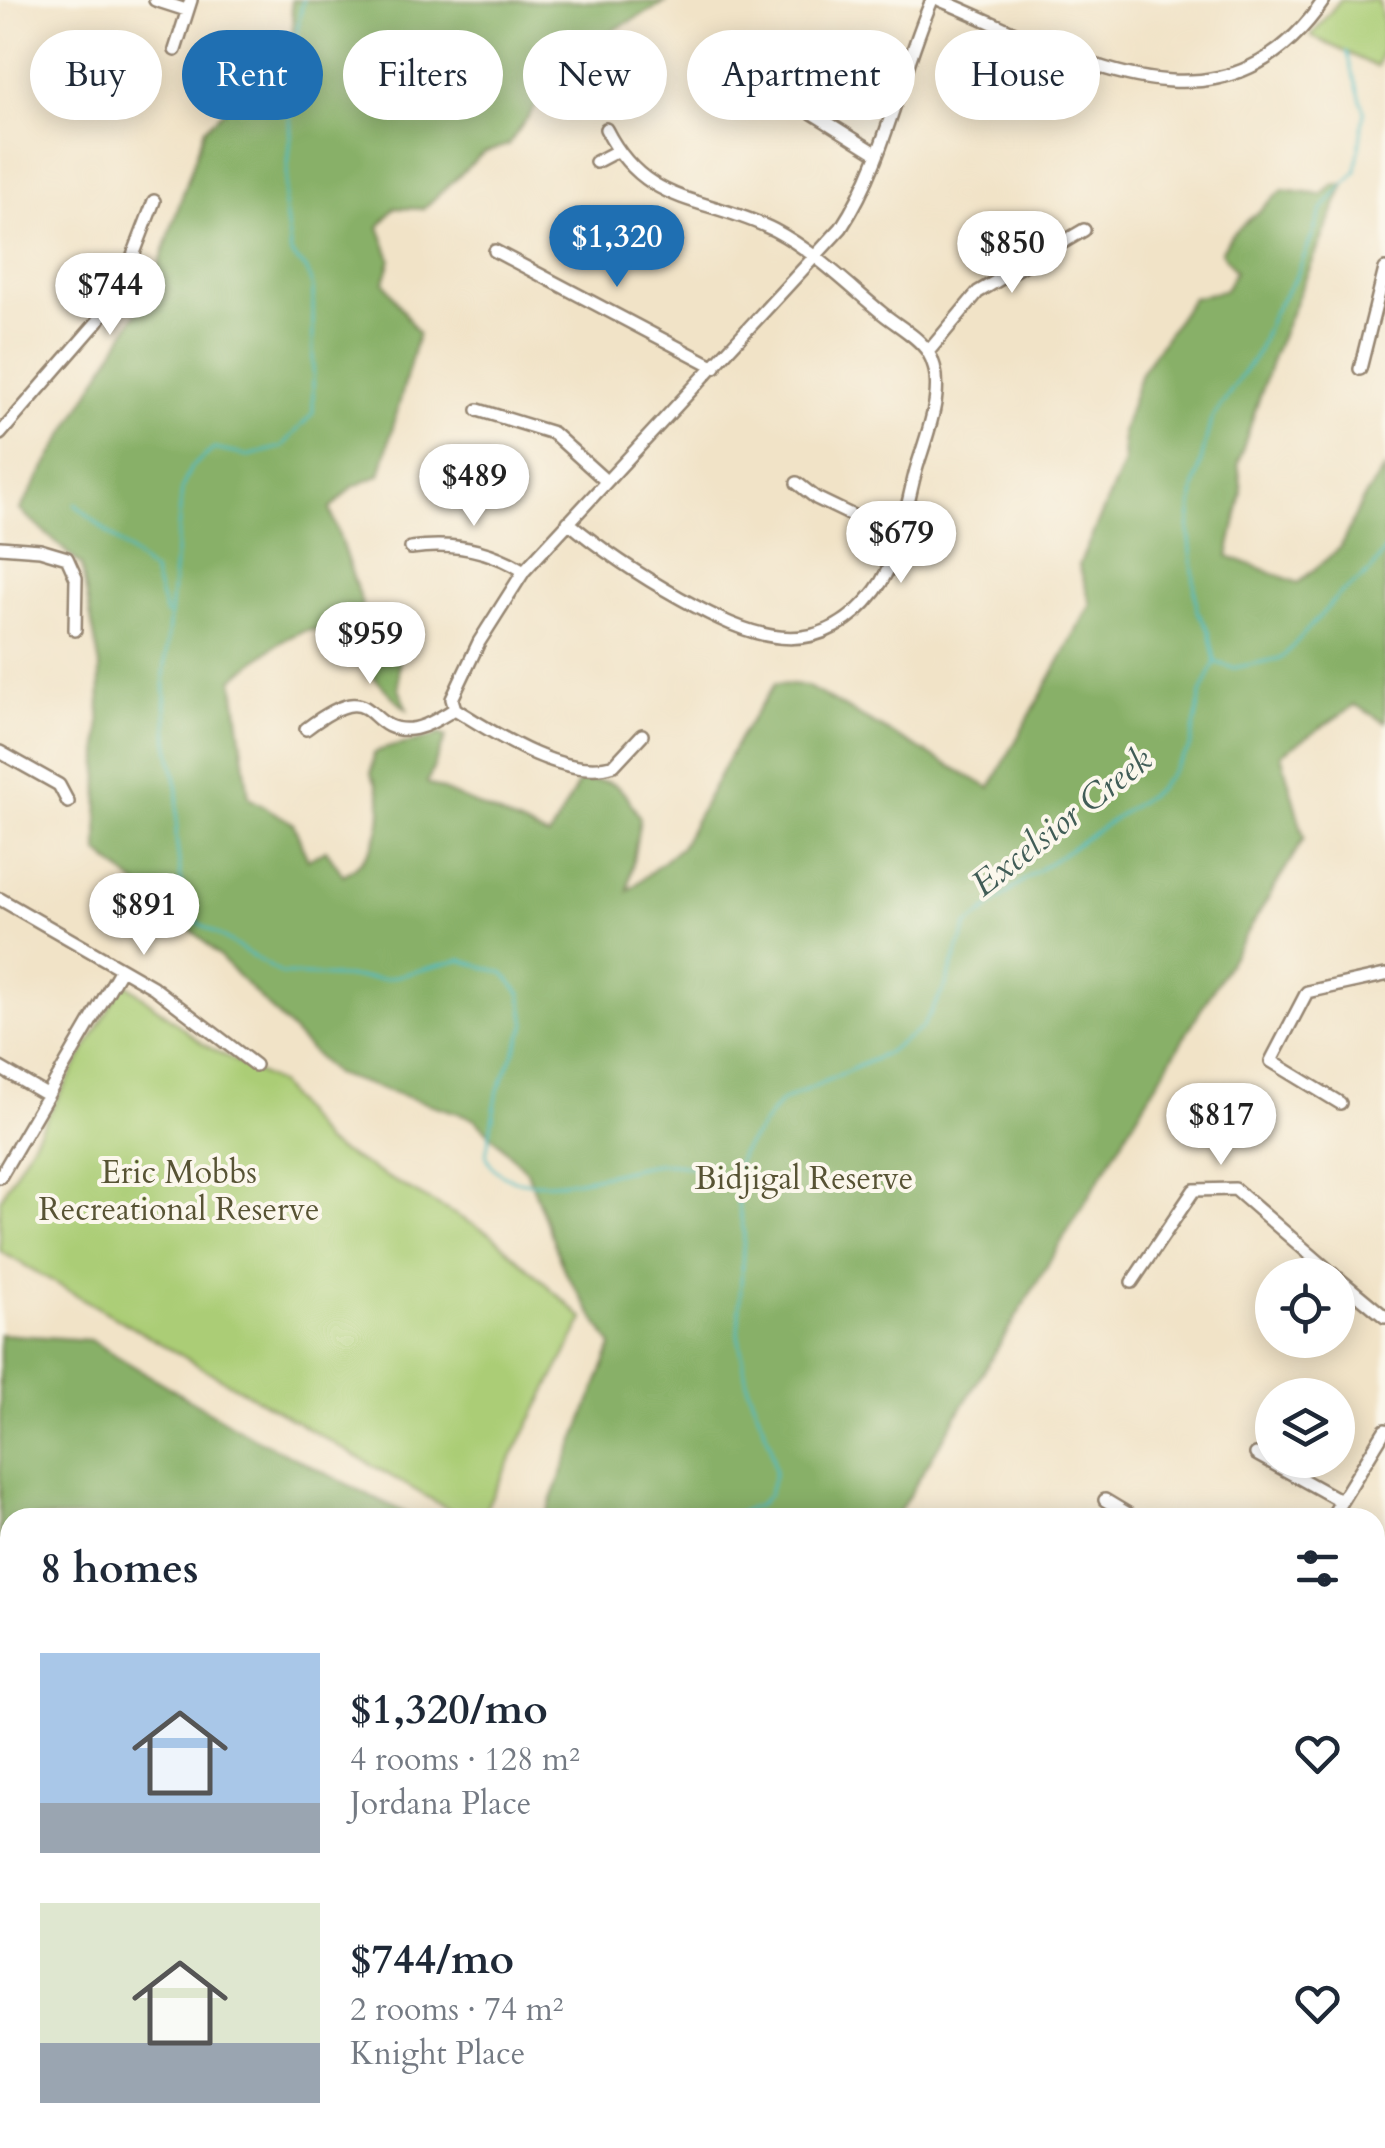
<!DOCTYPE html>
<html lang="en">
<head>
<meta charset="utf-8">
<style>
	:root { --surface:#fff; --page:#f6f6f7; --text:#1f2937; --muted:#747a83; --accent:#1f6fb2 }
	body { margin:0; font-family:Cardo,serif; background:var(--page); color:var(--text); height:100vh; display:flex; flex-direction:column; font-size:38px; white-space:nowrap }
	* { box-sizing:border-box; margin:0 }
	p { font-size:32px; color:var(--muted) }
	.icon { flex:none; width:55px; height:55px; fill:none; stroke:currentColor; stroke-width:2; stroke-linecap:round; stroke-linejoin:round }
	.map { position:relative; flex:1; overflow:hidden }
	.sheet { position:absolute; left:0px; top:1508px; width:1385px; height:642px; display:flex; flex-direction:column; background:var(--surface); border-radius:30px 30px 0 0; box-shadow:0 5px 25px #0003 }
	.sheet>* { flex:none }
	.banner { position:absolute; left:30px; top:30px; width:1325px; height:90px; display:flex; gap:20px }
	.controls { position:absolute; left:1255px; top:1258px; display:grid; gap:20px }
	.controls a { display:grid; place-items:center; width:100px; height:100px; border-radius:50%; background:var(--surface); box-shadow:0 5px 25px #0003; font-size:50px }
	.price { position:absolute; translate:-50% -85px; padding:0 22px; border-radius:35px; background:#fff; color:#222; font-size:32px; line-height:65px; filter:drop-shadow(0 2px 5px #0008) }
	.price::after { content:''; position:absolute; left:50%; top:60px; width:30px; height:22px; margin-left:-15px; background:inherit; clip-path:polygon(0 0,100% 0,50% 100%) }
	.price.current { background:var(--accent); color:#fff }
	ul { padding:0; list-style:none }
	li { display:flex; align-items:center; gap:30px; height:250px; padding:0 40px }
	li span { display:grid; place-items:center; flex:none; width:280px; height:200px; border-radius:0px; color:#555 }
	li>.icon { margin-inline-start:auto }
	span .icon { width:120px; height:120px; fill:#fffc; stroke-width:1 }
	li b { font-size:42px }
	h2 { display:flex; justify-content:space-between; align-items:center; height:120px; padding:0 40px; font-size:42px }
	.chip { padding:0 35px; border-radius:45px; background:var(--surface); box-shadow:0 5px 25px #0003; font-size:35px; line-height:90px }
	.chip.current { background:var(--accent); color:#fff }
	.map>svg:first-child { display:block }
	.green { fill:#abcd76; stroke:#737c4a; stroke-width:2.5 }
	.forest { fill:#88b067; stroke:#626d42; stroke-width:2.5 }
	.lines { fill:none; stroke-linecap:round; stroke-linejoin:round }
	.stream { stroke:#4dbcc2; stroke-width:2.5 }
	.minor-casing { stroke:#968672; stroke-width:16 }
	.minor { stroke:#fff; stroke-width:11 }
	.labels { text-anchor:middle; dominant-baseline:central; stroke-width:8; stroke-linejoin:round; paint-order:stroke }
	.park-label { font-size:32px; fill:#575334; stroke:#fbf7ec }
	.water-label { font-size:35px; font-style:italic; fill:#415d57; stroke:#fbf7ec }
</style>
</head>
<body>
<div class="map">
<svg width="1385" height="2148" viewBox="0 0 1385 2148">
	<rect width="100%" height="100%" fill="#fbf7ec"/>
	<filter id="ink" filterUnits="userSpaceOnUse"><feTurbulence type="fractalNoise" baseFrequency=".01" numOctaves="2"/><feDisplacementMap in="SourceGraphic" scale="20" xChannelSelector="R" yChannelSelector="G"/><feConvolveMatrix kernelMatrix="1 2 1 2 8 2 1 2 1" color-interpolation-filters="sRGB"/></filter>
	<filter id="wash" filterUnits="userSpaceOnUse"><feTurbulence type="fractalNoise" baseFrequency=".0048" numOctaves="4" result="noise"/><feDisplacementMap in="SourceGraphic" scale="40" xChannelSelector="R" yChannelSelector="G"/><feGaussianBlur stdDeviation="2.25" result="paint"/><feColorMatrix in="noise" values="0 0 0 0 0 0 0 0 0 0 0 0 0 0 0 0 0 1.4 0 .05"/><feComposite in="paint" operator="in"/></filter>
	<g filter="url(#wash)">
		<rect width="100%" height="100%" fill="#f1e3c7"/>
		<path class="green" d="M1340,0H1378C1385,19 1385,46 1377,67L1311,36Z
			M124,982L203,1044L279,1084L325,1143L492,1235L584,1319L481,1517H462L0,1251V1199Z"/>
		<path class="forest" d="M291,0L667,2L576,50L508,145L483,153L423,209L394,208L379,227L391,259L384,282L418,334L380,475L352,487L330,509L361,601L368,646L399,657V689L407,709C379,691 339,623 305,631C279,638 254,663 233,679L249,798L293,823L308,860L326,850L343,875C379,858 392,806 371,774L374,753C396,742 418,745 439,734L446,737L427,783L549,837L579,782C618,778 621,786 640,818L628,891L681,847L740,737L775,684L806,686L990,788L1091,604L1079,565L1124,463L1122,432L1141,373L1192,298L1225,290L1235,271L1221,252L1231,235L1283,190L1322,195L1333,185L1345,184L1273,356L1238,463L1242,492L1228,556L1298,583L1340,548L1362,501L1385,468V722L1355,705L1281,754L1304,838L896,1517H545L612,1346L564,1270L527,1171L474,1118L334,1074L202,939L98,852L100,666L81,565L20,510L152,286L205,128L286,56L293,28Z
			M0,1334L90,1340L247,1434L413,1517L10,1518V1758L0,1747Z
			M1375,1946L1385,1952V2148H812L821,2140H1375Z
			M288,2140H604L613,2148H285Z"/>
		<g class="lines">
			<path class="stream" d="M303,0L288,77L291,136L284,204L291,254L307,270L313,288V413L282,447L248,456L214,449L191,467L182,488L164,677L168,741L178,791L176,837L184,905L199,923L282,974L385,979L461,960L504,973L521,994L526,1025L498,1090L486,1154C503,1209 614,1171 650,1165C679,1160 707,1170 733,1180
				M75,504L153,572L166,615
				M1215,661L1209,631L1197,611L1189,530L1194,490L1211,420L1257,353L1273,313L1297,275L1322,210L1356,171L1364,111L1346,52
				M725,1518L759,1505L769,1494L775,1472L771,1446L748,1388L738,1334L744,1232L733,1180L741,1153L780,1102L883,1055L922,1028L945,987L967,926L1024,880L1158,789L1190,748L1201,694L1215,662L1233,668L1282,658L1338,596L1371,571L1385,550
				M0,1630L10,1638
				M361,2140V2148"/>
		</g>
	</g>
	<g filter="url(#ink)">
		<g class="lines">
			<g class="minor-casing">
				<path id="minor" d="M155,0L186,10
					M940,0C1068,53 1220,153 1324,0
					M175,50L191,0
					M734,64L876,153
					M596,162L617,151
					M495,251L715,367
					M928,352L978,292L1084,230
					M1360,369L1385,269
					M478,410L553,433L606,481
					M0,434L98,321L131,261L154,201
					M797,483L816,498L897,537
					M568,522C604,552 639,575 680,598C748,636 816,667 875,591C899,560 906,507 916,470C926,436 949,385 928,352C919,337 895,324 882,313C847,284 814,251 774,230C704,195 646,208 606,129
					M0,547L40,550L67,558L76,578L75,630
					M411,548C452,542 489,549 524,571
					M306,729C381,672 361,734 411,729C427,727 441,717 455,709
					M642,735L614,765C567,781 495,734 455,709L452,699L479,642L524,571L841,228C885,161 900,74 932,0
					M0,752L59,785L68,802
					M0,899L153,987L255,1065
					M0,1068L45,1094
					M1340,1103L1271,1061L1307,992L1385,975
					M0,1177L121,969
					M1338,1278L1385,1317
					M1132,1282L1194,1190L1235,1189L1334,1275
					M1256,1454L1341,1501
					M1105,1500L1135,1518
					M1331,1518L1385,1430
					M1375,1751L1385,1735
					M0,1868L10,1874
					M0,1988L10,1994
					M0,2109L10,2114
					M26,2140L27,2148
					M209,2148L212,2140"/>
			</g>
			<use href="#minor" class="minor"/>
		</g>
	</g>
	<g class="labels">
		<g class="park-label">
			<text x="179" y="1173">Eric Mobbs<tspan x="179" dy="37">Recreational Reserve</tspan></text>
			<text x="804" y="1179">Bidjigal Reserve</text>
		</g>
		<g class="water-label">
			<text transform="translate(1062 822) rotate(-38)">Excelsior Creek</text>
		</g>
	</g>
</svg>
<div class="controls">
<a><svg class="icon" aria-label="locate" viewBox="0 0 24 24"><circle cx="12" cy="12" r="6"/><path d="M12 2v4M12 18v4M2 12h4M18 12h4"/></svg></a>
<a><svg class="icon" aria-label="layers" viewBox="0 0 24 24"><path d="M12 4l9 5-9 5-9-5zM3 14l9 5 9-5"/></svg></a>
</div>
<b class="price current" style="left:617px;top:290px">$1,320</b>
<b class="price" style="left:1012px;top:296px">$850</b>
<b class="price" style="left:110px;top:338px">$744</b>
<b class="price" style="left:474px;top:529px">$489</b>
<b class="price" style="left:901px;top:586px">$679</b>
<b class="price" style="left:370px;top:687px">$959</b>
<b class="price" style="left:144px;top:958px">$891</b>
<b class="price" style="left:1221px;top:1168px">$817</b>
<div class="banner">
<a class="chip">Buy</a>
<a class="chip current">Rent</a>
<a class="chip">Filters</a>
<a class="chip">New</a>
<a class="chip">Apartment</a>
<a class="chip">House</a>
</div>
<section class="sheet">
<h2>8 homes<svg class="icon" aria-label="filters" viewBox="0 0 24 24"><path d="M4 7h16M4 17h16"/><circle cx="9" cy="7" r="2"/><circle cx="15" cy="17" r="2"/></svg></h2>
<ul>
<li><span style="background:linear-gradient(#a9c7e8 75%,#9aa5b1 0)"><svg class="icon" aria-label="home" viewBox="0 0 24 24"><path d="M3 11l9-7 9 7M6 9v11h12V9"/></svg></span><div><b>$1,320/mo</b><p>4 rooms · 128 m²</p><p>Jordana Place</p></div><svg class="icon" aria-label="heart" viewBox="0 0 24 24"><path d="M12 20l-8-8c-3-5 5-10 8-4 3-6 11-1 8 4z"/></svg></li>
<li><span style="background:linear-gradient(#dfe7d0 70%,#9aa5b1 0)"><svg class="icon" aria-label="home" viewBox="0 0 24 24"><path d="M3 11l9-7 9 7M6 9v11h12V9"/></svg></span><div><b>$744/mo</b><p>2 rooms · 74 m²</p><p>Knight Place</p></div><svg class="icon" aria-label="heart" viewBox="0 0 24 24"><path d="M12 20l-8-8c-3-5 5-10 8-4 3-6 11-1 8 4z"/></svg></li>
</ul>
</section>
</div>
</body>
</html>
